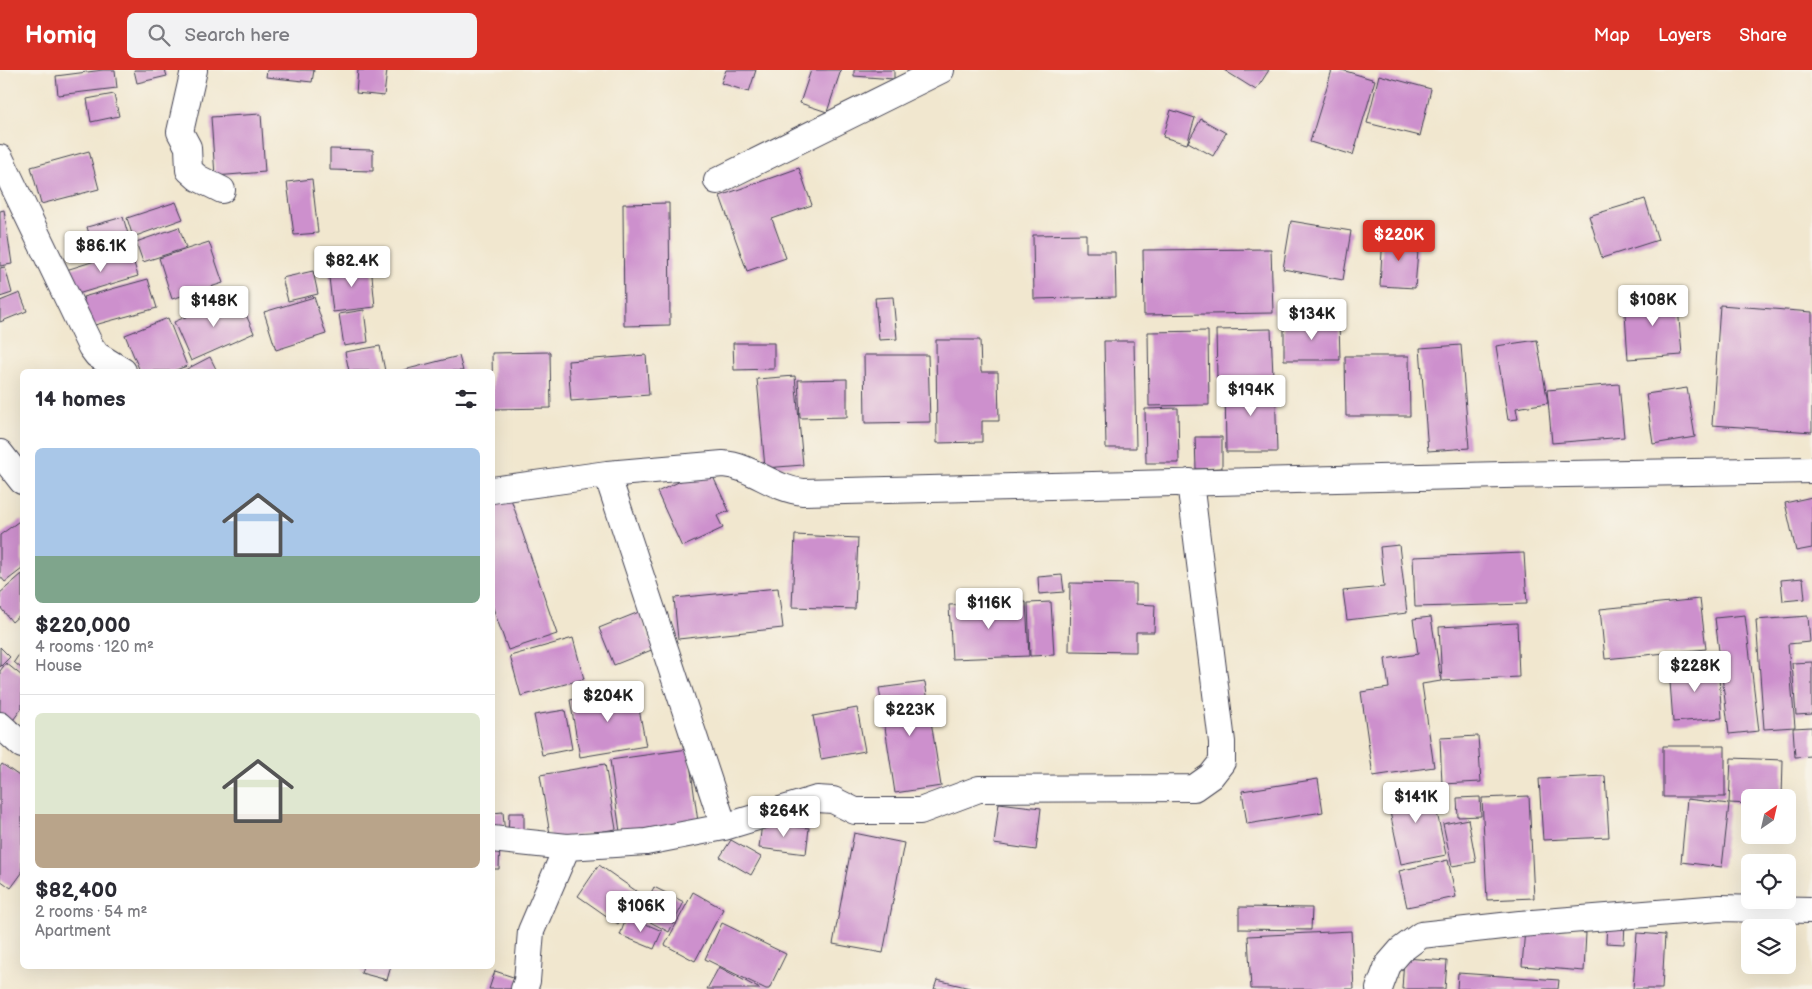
<!DOCTYPE html>
<html lang="en">
<head>
<meta charset="utf-8">
<style>
	:root { --surface:#fff; --page:#f2f2f3; --text:#2b2b33; --muted:#7c7c81; --line:#e1e1e2; --accent:#d93025 }
	body { margin:0; font-family:"Balsamiq Sans",sans-serif; background:var(--page); color:var(--text); height:100vh; display:flex; flex-direction:column; font-size:19px; white-space:nowrap }
	* { box-sizing:border-box; margin:0 }
	p { font-size:16px; color:var(--muted) }
	.icon { flex:none; width:28px; height:28px; fill:none; stroke:currentColor; stroke-width:2; stroke-linecap:round; stroke-linejoin:round }
	.map { position:relative; flex:1; overflow:hidden }
	.panel { position:absolute; left:20px; top:299px; width:475px; height:600px; display:flex; flex-direction:column; background:var(--surface); border-radius:8px; box-shadow:0 5px 20px #0002 }
	.panel>* { flex:none }
	.needle { width:32px; rotate:34deg }
	.tools { position:absolute; left:1741px; top:719px; display:grid; gap:10px }
	.tools a { display:grid; place-items:center; width:55px; height:55px; border-radius:8px; background:var(--surface); box-shadow:0 5px 20px #0002; font-size:25px }
	.price { position:absolute; translate:-50% -42px; padding:0 11px; border-radius:5px; background:#fff; color:#222; font-size:16px; line-height:32px; filter:drop-shadow(0 1px 2px #0008) }
	.price::after { content:''; position:absolute; left:50%; top:30px; width:15px; height:11px; margin-left:-8px; background:inherit; clip-path:polygon(0 0,100% 0,50% 100%) }
	.price.selected { background:var(--accent); color:#fff }
	ul { padding:0; list-style:none }
	li { display:grid; align-content:center; gap:10px; height:265px; padding:0 15px }
	li+li { border-top:1px solid var(--line) }
	li span { display:grid; place-items:center; height:155px; border-radius:8px; color:#555 }
	li>.icon { margin-inline-start:auto }
	span .icon { width:90px; height:90px; fill:#fffc; stroke-width:1 }
	li b { font-size:21px }
	h2 { display:flex; justify-content:space-between; align-items:center; height:60px; padding:0 15px; font-size:21px }
	header { display:flex; align-items:center; gap:30px; box-sizing:border-box; height:70px; padding:0 25px; background:var(--accent); color:#fff }
	header strong { font-size:24px }
	nav { display:flex; gap:28px; margin-inline-start:auto; font-size:18px }
	.search { width:350px; height:45px; background:var(--page); display:flex; align-items:center; gap:12px; box-sizing:border-box; padding:0 18px; border-radius:8px; color:var(--muted); font-size:19px }
	.map>svg:first-child { display:block }
	.building { fill:#cd90cd }
	.lines { fill:none; stroke-linecap:round; stroke-linejoin:round }
	.minor-casing { stroke:#414051; stroke-width:28 }
	.minor { stroke:#fff; stroke-width:26 }
</style>
</head>
<body>
<header>
<strong>Homiq</strong>
<div class="search"><svg class="icon" aria-label="search" viewBox="0 0 24 24"><circle cx="10" cy="10" r="6"/><path d="M15 15l6 6"/></svg>Search here</div>
<nav><a>Map</a><a>Layers</a><a>Share</a></nav>
</header>
<div class="map">
<svg width="1812" height="919" viewBox="0 0 1812 919">
	<rect width="100%" height="100%" fill="#f7f3e8"/>
	<filter id="ink" filterUnits="userSpaceOnUse"><feTurbulence type="fractalNoise" baseFrequency=".02" numOctaves="2"/><feDisplacementMap in="SourceGraphic" scale="10" xChannelSelector="R" yChannelSelector="G"/><feConvolveMatrix kernelMatrix="1 2 1 2 8 2 1 2 1" color-interpolation-filters="sRGB"/></filter>
	<filter id="wash" filterUnits="userSpaceOnUse"><feTurbulence type="fractalNoise" baseFrequency=".0096" numOctaves="4" result="noise"/><feDisplacementMap in="SourceGraphic" scale="20" xChannelSelector="R" yChannelSelector="G"/><feGaussianBlur stdDeviation="1.12" result="paint"/><feColorMatrix in="noise" values="0 0 0 0 0 0 0 0 0 0 0 0 0 0 0 0 0 1.4 0 .05"/><feComposite in="paint" operator="in"/></filter>
	<g filter="url(#wash)">
		<rect width="100%" height="100%" fill="#f1e7cf"/>
		<g id="blocks">
			<path class="building" d="M103,0H115L117,18L58,25L56,6Z
				M134,0H165L167,6L137,13Z
				M267,0H314L312,12L266,7Z
				M358,0H387L384,26L356,23Z
				M726,0H756L749,22L721,13Z
				M811,0H841L827,42L800,33Z
				M854,0H894V9L854,6Z
				M1224,0H1269L1256,20Z
				M1332,0H1342L1375,10L1353,85L1310,72Z
				M1379,5L1431,19L1420,66L1367,53Z
				M114,24L119,46L91,52L87,29Z
				M1171,40L1195,48L1187,74L1163,67Z
				M261,44L265,102L215,106L211,47Z
				M1201,49L1226,63L1213,86L1188,72Z
				M330,79L373,80V101L330,100Z
				M89,81L99,119L41,134L31,97Z
				M799,98L812,135L772,149L786,188L747,201L720,126Z
				M312,109L318,163L294,165L287,112Z
				M1645,129L1658,170L1602,188L1589,146Z
				M176,132L183,149L133,167L127,148Z
				M669,133L670,255L624,256L623,134Z
				M4,140L12,194L0,196V141Z
				M123,147L131,174L95,184L87,157Z
				M1291,151L1351,161L1343,210L1283,199Z
				M179,157L186,178L143,192L136,172Z
				M1086,164V182H1115L1116,227L1034,229L1033,165Z
				M1383,165L1419,168L1415,218L1380,216Z
				M209,172L223,213L172,229L159,188Z
				M1271,179L1273,243L1144,245L1143,180Z
				M130,180L138,206L71,226L63,201Z
				M371,195L375,237L333,242L328,199Z
				M5,197L12,223L0,227V198Z
				M313,201L318,224L288,231L282,208Z
				M148,209L157,238L91,256L83,227Z
				M20,223L27,241L0,252V231Z
				M237,224L254,263L191,291L174,252Z
				M1677,225L1682,285L1628,289L1624,229Z
				M314,227L326,264L276,280L264,242Z
				M893,227L897,269L879,270L875,228Z
				M1720,235L1812,242V362L1712,355Z
				M364,240L368,272L344,276L339,244Z
				M168,248L187,296L173,301H140L125,265Z
				M1284,251H1339L1340,290H1284Z
				M1271,259L1273,307L1217,308L1216,260Z
				M1208,261L1209,335L1149,336L1148,262Z
				M936,270H980L981,302H998L999,351H982V372L937,373Z
				M1537,270L1548,333L1516,338L1518,349L1508,350L1496,276Z
				M1104,271H1134L1136,378H1106Z
				M733,273H774V299L734,300Z
				M1461,275L1469,378L1428,381L1420,278Z
				M380,276L385,301H349L345,282Z
				M550,282L551,338L493,339L492,283Z
				M646,285L649,325L571,331L568,291Z
				M864,285H928L930,352L865,353Z
				M459,286L463,301H400Z
				M1345,286H1409L1410,346H1346Z
				M210,287L217,301H183Z
				M795,306L803,395L765,398L757,309Z
				M847,309V347L800,348L798,310Z
				M1225,312H1275L1277,382H1226Z
				M1619,314L1624,367L1552,373L1547,320Z
				M1687,318L1695,367L1653,374L1646,324Z
				M1178,338L1179,393H1146L1145,339Z
				M1195,367H1222V398L1196,399Z
				M709,398L729,441L717,446L723,458L682,477L657,422Z
				M510,426L557,564L508,580L492,535V432Z
				M1812,427V478L1796,481L1785,433Z
				M22,449V499L5,512L0,506V465Z
				M795,465L858,468L855,539L792,537Z
				M1399,475L1407,543L1347,550L1343,521L1384,517L1380,477Z
				M1524,483L1527,534L1415,537L1413,487Z
				M22,504V543L12,552L0,537V523Z
				M1062,505L1064,522L1039,524L1038,507Z
				M1803,508L1805,529L1783,531L1781,510Z
				M1070,513L1136,514V534L1155,535L1154,562H1136V582L1069,581Z
				M778,518L783,558L678,569L674,528Z
				M1700,529L1706,579L1605,589L1600,539Z
				M1026,532L1029,586L952,589L949,535Z
				M1051,532L1054,585L1030,586L1028,533Z
				M639,542L654,579L614,595L599,558Z
				M1745,545L1759,661L1729,664L1715,548Z
				M1808,546L1810,572L1788,574L1795,657L1764,659L1756,550Z
				M1431,547L1441,611L1422,614L1434,697L1373,706L1361,622L1389,618L1385,589L1418,584L1413,549Z
				M1517,553L1519,607L1442,611L1439,557Z
				M573,568L584,609L521,626L510,586Z
				M0,577L10,587L0,597Z
				M22,580V599L14,592Z
				M1812,592V644L1796,645L1792,593Z
				M6,593L22,606V638L8,657L0,650V601Z
				M1718,595L1722,648L1673,652L1669,598Z
				M925,612L941,716L895,723L879,618Z
				M635,618L646,676L580,687L570,630Z
				M857,638L865,681L821,689L813,646Z
				M565,640L572,679L542,685L534,645Z
				M1812,657V686L1795,687L1793,658Z
				M1478,666L1481,712L1442,714L1440,668Z
				M1663,676H1725V727H1663Z
				M688,679L698,752L620,762L610,690Z
				M1731,688L1783,690L1782,728H1750V734L1729,733Z
				M2,694L22,708V803L11,818L0,810V697Z
				M605,694L616,759L551,770L540,705Z
				M1605,706L1609,767L1543,770L1539,709Z
				M1318,709L1323,742L1247,754L1242,721Z
				M1431,714L1446,785L1401,794L1386,723Z
				M1529,726L1534,828L1487,830L1482,728Z
				M1480,727L1481,746L1458,747L1457,728Z
				M1687,729L1729,734L1722,797L1681,792Z
				M999,733L1041,738L1036,780L994,774Z
				M503,742L505,765L492,766V743Z
				M509,743H524V768L508,767Z
				M1468,749L1476,792L1452,796L1443,754Z
				M762,753L809,758L806,784L759,778Z
				M854,763L904,773L883,883L833,874Z
				M492,770H500L499,799H492Z
				M731,770L761,787L751,805L720,787Z
				M1448,790L1456,827L1407,837L1399,801Z
				M599,795L639,823L618,854L578,826Z
				M654,817L684,832L669,862L639,846Z
				M693,822L723,839L695,891L665,875Z
				M1239,837L1312,838L1311,860L1239,859Z
				M627,846L662,861L654,879L620,865Z
				M1607,851L1625,852L1624,874L1606,873Z
				M722,853L786,884L769,919H766L705,889Z
				M1525,859L1586,863L1584,901L1522,896Z
				M1351,861L1354,919H1251L1248,866Z
				M1637,863L1665,865L1662,919H1633Z
				M1404,888L1447,891L1445,919H1402Z
				M363,896H391L387,910L361,903Z
				M719,897L760,919H707Z
				M495,901L519,909L516,919H489Z
				M1458,903L1559,910L1558,919H1457Z
				M937,910L970,918V919H934Z"/>
		</g>
	</g>
	<g filter="url(#ink)">
		<use href="#blocks" fill-opacity="0" stroke="#414051" stroke-width="1"/>
		<g class="lines">
			<g class="minor-casing">
				<path id="minor" d="M194,0L180,62L188,77L189,100L198,108L222,120
					M0,88L91,277L97,285L123,301
					M717,111L941,0
					M0,383L22,411
					M607,404L724,757
					M492,420L607,404L723,394C752,396 773,419 803,422L1503,405L1812,400
					M0,655L22,675
					M492,769L567,777L646,772L724,757L817,729L833,730L855,741H920L979,719L1194,718L1211,706L1222,692V672L1190,412
					M524,919L527,911L531,861L567,777
					M1379,919L1388,895L1401,880L1421,865L1520,854L1720,838L1812,840"/>
			</g>
			<use href="#minor" class="minor"/>
		</g>
	</g>
</svg>
<div class="tools">
<a><svg class="needle" viewBox="-14 -14 28 28"><path d="M0-13l5 13h-10z" fill="#e53935"/><path d="M0 13l5-13h-10z" fill="#7c7c81"/></svg></a>
<a><svg class="icon" aria-label="locate" viewBox="0 0 24 24"><circle cx="12" cy="12" r="6"/><path d="M12 2v4M12 18v4M2 12h4M18 12h4"/></svg></a>
<a><svg class="icon" aria-label="layers" viewBox="0 0 24 24"><path d="M12 4l9 5-9 5-9-5zM3 14l9 5 9-5"/></svg></a>
</div>
<b class="price selected" style="left:1399px;top:192px">$220K</b>
<b class="price" style="left:101px;top:203px">$86.1K</b>
<b class="price" style="left:352px;top:218px">$82.4K</b>
<b class="price" style="left:1653px;top:257px">$108K</b>
<b class="price" style="left:214px;top:258px">$148K</b>
<b class="price" style="left:1312px;top:271px">$134K</b>
<b class="price" style="left:1251px;top:347px">$194K</b>
<b class="price" style="left:989px;top:560px">$116K</b>
<b class="price" style="left:1695px;top:623px">$228K</b>
<b class="price" style="left:608px;top:653px">$204K</b>
<b class="price" style="left:910px;top:667px">$223K</b>
<b class="price" style="left:1416px;top:754px">$141K</b>
<b class="price" style="left:784px;top:768px">$264K</b>
<b class="price" style="left:641px;top:863px">$106K</b>
<section class="panel">
<h2>14 homes<svg class="icon" aria-label="filters" viewBox="0 0 24 24"><path d="M4 7h16M4 17h16"/><circle cx="9" cy="7" r="2"/><circle cx="15" cy="17" r="2"/></svg></h2>
<ul>
<li><span style="background:linear-gradient(#a9c7e8 70%,#7fa58c 0)"><svg class="icon" aria-label="home" viewBox="0 0 24 24"><path d="M3 11l9-7 9 7M6 9v11h12V9"/></svg></span><div><b>$220,000</b><p>4 rooms · 120 m²</p><p>House</p></div></li>
<li><span style="background:linear-gradient(#dfe7d0 65%,#b9a48a 0)"><svg class="icon" aria-label="home" viewBox="0 0 24 24"><path d="M3 11l9-7 9 7M6 9v11h12V9"/></svg></span><div><b>$82,400</b><p>2 rooms · 54 m²</p><p>Apartment</p></div></li>
</ul>
</section>
</div>
</body>
</html>
